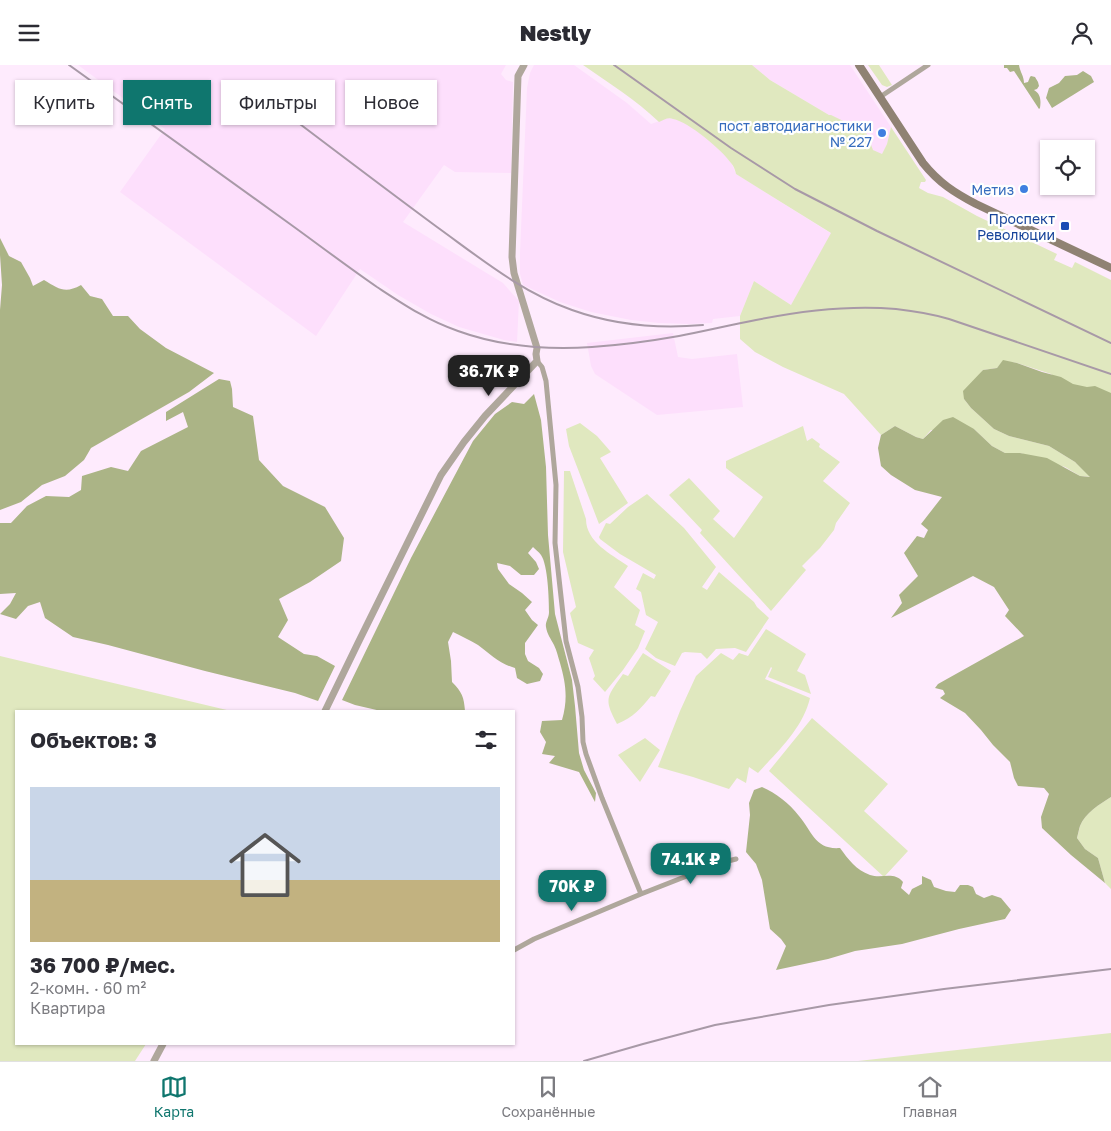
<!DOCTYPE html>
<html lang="ru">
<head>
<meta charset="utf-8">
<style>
	:root { --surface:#fff; --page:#f7f7f7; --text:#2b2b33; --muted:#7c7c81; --line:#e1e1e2; --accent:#0f766e }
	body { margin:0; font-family:"Golos Text",sans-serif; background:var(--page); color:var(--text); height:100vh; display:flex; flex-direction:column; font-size:19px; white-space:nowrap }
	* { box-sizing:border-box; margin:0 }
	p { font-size:16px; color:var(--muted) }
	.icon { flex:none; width:28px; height:28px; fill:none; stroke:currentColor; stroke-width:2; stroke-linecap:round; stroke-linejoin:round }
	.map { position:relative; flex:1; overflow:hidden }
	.side { position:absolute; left:15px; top:645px; width:500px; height:335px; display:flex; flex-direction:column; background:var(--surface); border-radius:0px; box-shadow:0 1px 4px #0004 }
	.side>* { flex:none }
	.guide { position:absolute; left:15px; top:15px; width:500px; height:45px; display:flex; gap:10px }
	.tools { position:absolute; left:1040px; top:75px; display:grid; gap:10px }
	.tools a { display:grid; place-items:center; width:55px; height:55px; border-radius:0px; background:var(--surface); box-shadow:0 1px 4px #0004; font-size:25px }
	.price { position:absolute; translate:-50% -42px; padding:0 11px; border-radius:10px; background:var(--accent); color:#fff; font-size:16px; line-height:32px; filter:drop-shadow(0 1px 2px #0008) }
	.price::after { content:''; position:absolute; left:50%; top:30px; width:15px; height:11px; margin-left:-8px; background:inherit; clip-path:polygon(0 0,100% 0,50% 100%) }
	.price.active { background:#222; color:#fff }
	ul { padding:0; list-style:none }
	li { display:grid; align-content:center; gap:10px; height:265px; padding:0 15px }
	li+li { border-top:1px solid var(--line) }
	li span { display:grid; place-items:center; height:155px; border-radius:0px; color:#555 }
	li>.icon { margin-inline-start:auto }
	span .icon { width:90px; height:90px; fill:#fffc; stroke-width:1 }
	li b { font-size:21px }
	h2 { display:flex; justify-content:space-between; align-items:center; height:60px; padding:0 15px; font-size:21px }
	.tag { padding:0 18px; border-radius:0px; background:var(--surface); box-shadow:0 1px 4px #0004; font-size:18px; line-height:45px }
	.tag.active { background:var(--accent); color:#fff }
	header { display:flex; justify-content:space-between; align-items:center; height:65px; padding:0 15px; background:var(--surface); font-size:22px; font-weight:800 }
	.tabs { display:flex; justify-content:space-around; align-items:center; height:70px; border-top:1px solid var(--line); background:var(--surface); font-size:14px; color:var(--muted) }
	.tabs a { display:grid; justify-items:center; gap:2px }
	.tabs .active { color:var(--accent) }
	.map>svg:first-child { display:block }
	.built { fill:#fddffc }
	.green { fill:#e0e8bf }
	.forest { fill:#abb486 }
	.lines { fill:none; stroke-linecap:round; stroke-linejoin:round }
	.minor { stroke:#afa79c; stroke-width:5 }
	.tertiary { stroke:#afa79c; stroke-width:7 }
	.secondary { stroke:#8f8273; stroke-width:8 }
	.rail { stroke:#a899a7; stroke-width:2 }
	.shop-dot { fill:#3f7fe0; stroke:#fff; stroke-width:2 }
	.transit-dot { fill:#1a4fb4; stroke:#fff; stroke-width:2 }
	.labels { text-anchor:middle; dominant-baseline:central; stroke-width:4.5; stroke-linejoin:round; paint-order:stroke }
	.shop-label { font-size:14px; fill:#366cbe; stroke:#fff; text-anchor:end }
	.transit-label { font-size:14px; fill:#164399; stroke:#fff; text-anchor:end }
</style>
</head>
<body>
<header><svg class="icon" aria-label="menu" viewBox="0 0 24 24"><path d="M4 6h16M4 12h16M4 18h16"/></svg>Nestly<svg class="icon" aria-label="person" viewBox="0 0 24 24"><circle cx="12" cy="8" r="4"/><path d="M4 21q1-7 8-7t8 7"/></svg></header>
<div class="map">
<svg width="1111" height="996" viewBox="0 0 1111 996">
	<rect width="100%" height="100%" fill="#feebfd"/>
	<path class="built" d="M78,0H506L501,9L506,15L513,17L511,108L455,107L444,100L403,157L503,218L519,236L517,277L504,275L459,262L431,249L398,230L360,204L316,271L120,127L165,64Z
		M534,0H574L627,38L651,59L668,53L680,55L705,71L724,89L732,99L736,109L832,169L791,240L754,216L740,251L713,254L712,258L689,259L659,258L631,255L591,247L560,237L523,220L520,209V188L527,23L530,8Z
		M752,0H850L891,62L887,79L882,90L873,85L829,50L770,15Z
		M673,268L678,292L692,294L737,289L743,342L657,350L595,309L591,301L587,278Z"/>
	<path class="green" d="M583,0H752L770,15L829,50H831L866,67L873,85L882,89L887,79L891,62L926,115L925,117H921L919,123L928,128L943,132L977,151L1057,189L1054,195L1072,203L1075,197L1111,215V370L1051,309L1017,298L1003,296L997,303L983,305L964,334L971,343L994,364L1009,371L1049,381L1075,397L1091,412L1080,411L1065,402L1020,388H1005L992,381L974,364L931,365L923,374L916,372L895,361L881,370L844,329L783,302L755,287L740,274V251L754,216L791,240L831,168L736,109C735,105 734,101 731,98C722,85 689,57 673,54C668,52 664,55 659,57C636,35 609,18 583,0Z
		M868,0H879L892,20L887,22L882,20Z
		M580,358L597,371L611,387L600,393L628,438L599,459L569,381L566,364Z
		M803,361L807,376L812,373L820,379L819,382L840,397L823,416L850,438L836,458L834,465L820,483L802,501L806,505L771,546L700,468L702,465L669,430L689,413L720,446L713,454L734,473L763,432L726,403V396Z
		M564,406H570L586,454C586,477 611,489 628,501L614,522L640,545L635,560L645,566L638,583L623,605L605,627L593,614L595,611L589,593L594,585L578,578L570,548L576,542L563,487Z
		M647,429L684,463L716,502L702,522L707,525L719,507L754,537L757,542L769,553L746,587L735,583L716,584L707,594L701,588L685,587L682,588L675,601L656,593L645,584L658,557L646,550L641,527L636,524L643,508L654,514L656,510L620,489L600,474L599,472L606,458L610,459L628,442Z
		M766,564L806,589L797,606L805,610L811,629L768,612L772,603L771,602L765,614L810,633C803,663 778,686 758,708L749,702L746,718L737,713L729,724L693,712L658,702L680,646L696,611L721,588L733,595L739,588L748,591Z
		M643,588L671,606L655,632L651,631C640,644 634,652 617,659C603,633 607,632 623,609L628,611Z
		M0,591L231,646H16V979H146L135,996H0Z
		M812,653L888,719L864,746L908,786L884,812L769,706Z
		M645,673L660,685L640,717L618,690Z
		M1111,732V824L1105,818L1098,793L1085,784L1077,773C1078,769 1079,765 1080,761C1085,748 1100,739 1111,732Z
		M1111,968V996H858Z"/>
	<path class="forest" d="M1004,0H1019C1020,7 1024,11 1024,18L1028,17L1030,12L1031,11L1035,12L1038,17L1039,21L1037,24L1034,25C1041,29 1041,36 1040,43L1039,44L1014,6L1010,7L1007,3H1004Z
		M1083,6L1091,11L1094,17L1052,43L1046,33L1049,23L1059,18L1065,11L1077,10Z
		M0,173L9,191L21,197L30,213L33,221L44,215C59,224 65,229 81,220L90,231L102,234L113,251H128L140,264L166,283L214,308L189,327L91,383L84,395L65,411L42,420L21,437L0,445V245L2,220L0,190Z
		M1003,295L1017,298L1042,307L1061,312L1073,319L1087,322L1095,321L1111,328V732C1100,739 1085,748 1080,761C1079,764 1078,769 1077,773L1085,784L1098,793L1105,818L1071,790L1042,763L1041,752L1049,729L1044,723L1018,721L1014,713L1010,697L993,680L981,665L965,648L940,633L945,629L943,625L935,623L938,619L1024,571L1005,551L1009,545L994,522L973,511L891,553L902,538L899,530L918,511L904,488L917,471L924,473L928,465L921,459L942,432L915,425L891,410L881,401L878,383L881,370L895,361L916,372L923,374L943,355L953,352L974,364L992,381L1005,388H1020L1047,393L1080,411L1090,412L1075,397L1049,381L1009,371L994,364L971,343L964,334L963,326L983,305L997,303Z
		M219,314L230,316L232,324L233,342L253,351L259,395L283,421L325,442L344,473L341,496L310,517L279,534L288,555L278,572L304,589L317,591L335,601L318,636L295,628L205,606L108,580L73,572L45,553L40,537L28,541L16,554L0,549L10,539L16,528L0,529V458H11L27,441L46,431L69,432L81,425L82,411L111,402L128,406L141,386L188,362L183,347L166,356V347Z
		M534,329L541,355L546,402L548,470L555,549L572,615L575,641L579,688L584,705L596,728L595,737L579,707L549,698L555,691L542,689L546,677L540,667L542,656L562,655C568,634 566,619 560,598C558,592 557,586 554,580C551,574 547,569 546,562C545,557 549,553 549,547C549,535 548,500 541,490C539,487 535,484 533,482L528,488L536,497L539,504L534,510H521L510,501L497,498L498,504L509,519L522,528L532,537L525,545L532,555L538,560L525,578V589L528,596L539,603L543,609L540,616L527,619L517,613L515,603C500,599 490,589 478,580C470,575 461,571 453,567L448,577L451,596L452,617C462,627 464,632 465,646H381L355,640L342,635L411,493L473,376L495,349L512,337L524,339Z
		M762,722C776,728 789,738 799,751C812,766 815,785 840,783C848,794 856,805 870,810C882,814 894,806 903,817L901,823L909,830L912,824L922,819V811L931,815L934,822L946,826L955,827L960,820H968L973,822L976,829L984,833L992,830L1001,833L1011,845L1005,854L959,864L902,879L855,886L828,894L776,905L786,881L781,874L770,864L762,815L756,799L746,787L750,750L749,738L754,725Z"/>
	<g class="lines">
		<path class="minor" d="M880,32L928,0
			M537,296L542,302L546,316L556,420L555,478L566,576L578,622L582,652L583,677L586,689L602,733L641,829
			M514,885L534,874L641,829L720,798L736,794"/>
		<path class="tertiary" d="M325,646L358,578L441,410L464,377L485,351L537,296L536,289L537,283L514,208L512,192L518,11L524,0
			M154,996L163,979"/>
		<path class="secondary" d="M859,0L923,98C939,118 955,128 976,139L1111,203"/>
		<path class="rail" d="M69,0C143,53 217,106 290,159C319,180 348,202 377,222C403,239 428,256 458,266C502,282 546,285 592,282C621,280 651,276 679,271C705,266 730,260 756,255C800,246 851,240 896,244C914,246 932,249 949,254L1111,309
			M614,0L731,83L795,124L877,166L1111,278
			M243,16C308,65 372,114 437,162C480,193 521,227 572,245C614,260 659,264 703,260
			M584,996L643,979L715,960L829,940L944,924L1111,904"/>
	</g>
	<g class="shop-dot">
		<circle cx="882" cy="68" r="5"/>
		<circle cx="1024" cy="124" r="5"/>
	</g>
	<rect class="transit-dot" x="1060" y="156" width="10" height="10" rx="2.5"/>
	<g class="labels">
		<g class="shop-label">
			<text x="872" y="60">пост автодиагностики<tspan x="872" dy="16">№ 227</tspan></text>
			<text x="1014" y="124">Метиз</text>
		</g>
		<g class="transit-label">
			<text x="1055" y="153">Проспект<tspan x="1055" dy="16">Революции</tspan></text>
		</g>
	</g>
</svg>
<div class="tools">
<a><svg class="icon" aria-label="locate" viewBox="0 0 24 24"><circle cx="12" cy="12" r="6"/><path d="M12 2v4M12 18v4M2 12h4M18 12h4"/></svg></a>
</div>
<b class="price active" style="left:489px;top:332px">36.7K ₽</b>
<b class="price" style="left:691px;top:820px">74.1K ₽</b>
<b class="price" style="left:572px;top:847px">70K ₽</b>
<div class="guide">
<a class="tag">Купить</a>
<a class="tag active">Снять</a>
<a class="tag">Фильтры</a>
<a class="tag">Новое</a>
</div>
<section class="side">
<h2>Объектов: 3<svg class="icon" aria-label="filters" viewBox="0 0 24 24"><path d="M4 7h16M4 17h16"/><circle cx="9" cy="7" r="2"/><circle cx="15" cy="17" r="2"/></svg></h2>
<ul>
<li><span style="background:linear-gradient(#c9d6e8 60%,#c2b280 0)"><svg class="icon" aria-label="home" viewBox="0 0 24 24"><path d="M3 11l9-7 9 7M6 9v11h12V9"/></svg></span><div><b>36 700 ₽/мес.</b><p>2-комн. · 60 m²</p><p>Квартира</p></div></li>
</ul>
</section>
</div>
<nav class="tabs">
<a class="active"><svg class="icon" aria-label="map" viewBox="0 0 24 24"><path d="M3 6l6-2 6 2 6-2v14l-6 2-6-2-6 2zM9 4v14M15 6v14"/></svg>Карта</a>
<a><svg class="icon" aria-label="saved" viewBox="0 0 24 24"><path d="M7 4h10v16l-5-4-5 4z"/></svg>Сохранённые</a>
<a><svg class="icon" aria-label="home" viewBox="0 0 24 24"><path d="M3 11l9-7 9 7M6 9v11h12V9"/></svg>Главная</a>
</nav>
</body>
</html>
